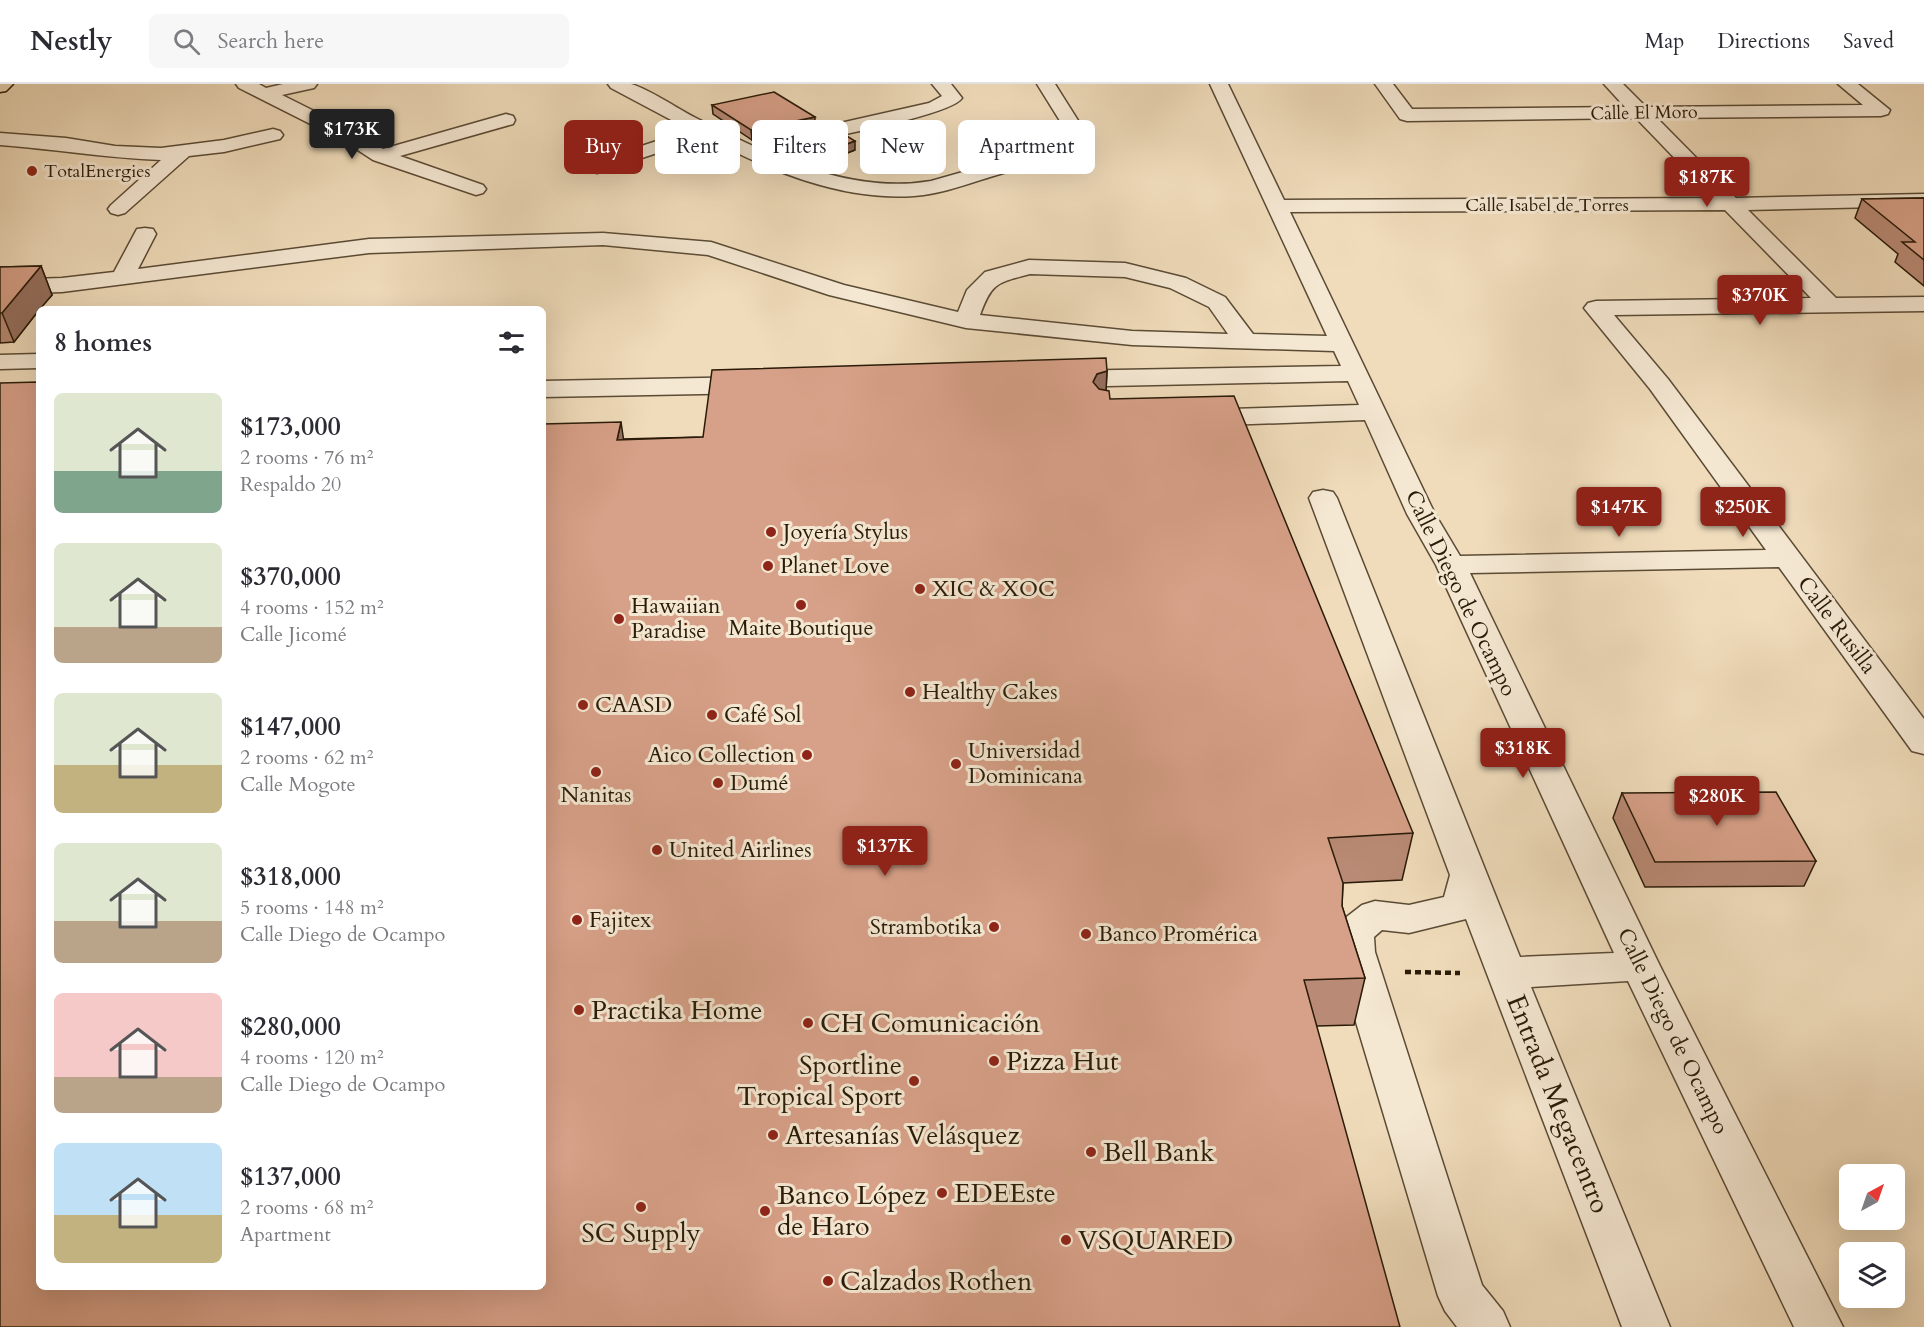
<!DOCTYPE html>
<html lang="en">
<head>
<meta charset="utf-8">
<style>
	:root { --surface:#fff; --page:#f7f7f7; --text:#2b2b33; --muted:#7c7c81; --line:#e1e1e2; --accent:#8f2418 }
	body { margin:0; font-family:Cardo,serif; background:var(--page); color:var(--text); height:100vh; display:flex; flex-direction:column; font-size:22px; white-space:nowrap }
	* { box-sizing:border-box; margin:0 }
	p { font-size:20px; color:var(--muted) }
	.icon { flex:none; width:33px; height:33px; fill:none; stroke:currentColor; stroke-width:2; stroke-linecap:round; stroke-linejoin:round }
	.map { position:relative; flex:1; overflow:hidden }
	.sheet { position:absolute; left:36px; top:222px; width:510px; height:984px; display:flex; flex-direction:column; background:var(--surface); border-radius:9px; box-shadow:0 6px 24px #0002 }
	.sheet>* { flex:none }
	.top-card { position:absolute; left:564px; top:36px; width:570px; height:54px; display:flex; gap:12px }
	.needle { width:39px; rotate:40deg }
	.fabs { position:absolute; left:1839px; top:1080px; display:grid; gap:12px }
	.fabs a { display:grid; place-items:center; width:66px; height:66px; border-radius:9px; background:var(--surface); box-shadow:0 6px 24px #0002; font-size:30px }
	.price { position:absolute; translate:-50% -51px; padding:0 14px; border-radius:6px; background:var(--accent); color:#fff; font-size:20px; line-height:39px; filter:drop-shadow(0 2px 3px #0008) }
	.price::after { content:''; position:absolute; left:50%; top:36px; width:18px; height:14px; margin-left:-9px; background:inherit; clip-path:polygon(0 0,100% 0,50% 100%) }
	.price.on { background:#222; color:#fff }
	ul { padding:0; list-style:none }
	li { display:flex; align-items:center; gap:18px; height:150px; padding:0 18px }
	li span { display:grid; place-items:center; flex:none; width:168px; height:120px; border-radius:9px; color:#555 }
	li>.icon { margin-inline-start:auto }
	span .icon { width:72px; height:72px; fill:#fffc; stroke-width:1 }
	li b { font-size:26px }
	h2 { display:flex; justify-content:space-between; align-items:center; height:72px; padding:0 18px; font-size:26px }
	.tag { padding:0 21px; border-radius:9px; background:var(--surface); box-shadow:0 6px 24px #0002; font-size:21px; line-height:54px }
	.tag.on { background:var(--accent); color:#fff }
	header { display:flex; align-items:center; gap:36px; box-sizing:border-box; height:84px; padding:0 30px; background:var(--surface); border-bottom:2px solid var(--line) }
	header strong { font-size:28px }
	nav { display:flex; gap:33px; margin-inline-start:auto; font-size:21px }
	.search { width:420px; height:54px; background:var(--page); display:flex; align-items:center; gap:15px; box-sizing:border-box; padding:0 21px; border-radius:9px; color:var(--muted); font-size:22px }
	.map>svg:first-child { display:block }
	.lines { fill:none; stroke-linecap:round; stroke-linejoin:round }
	.minor-casing { stroke:#5b4b35; stroke-width:3 }
	.major-casing { stroke:#291b08; stroke-width:3 }
	.path { stroke:#291b08; stroke-width:4.5; stroke-dasharray:6 4; stroke-linecap:butt }
	.minor { fill:#f5e8d3; fill-rule:evenodd }
	.major { fill:#f0dcbb; fill-rule:evenodd }
	.wall { fill:#b98a75; stroke:#291b08; stroke-width:1.5 }
	.shaded-wall { fill:#96705f; stroke:#291b08; stroke-width:1.5 }
	.building { fill:#d7a088; stroke:#291b08; stroke-width:1.5 }
	.poi-dot { fill:#8f2418; stroke:#f5e8d3; stroke-width:2 }
	.labels { text-anchor:middle; dominant-baseline:central; stroke-width:6; stroke-linejoin:round; paint-order:stroke }
	.far-street-label { font-size:18px; fill:#291b08; stroke:#f5e8d3 }
	.far-poi-label { font-size:18px; fill:#291b08; stroke:#f5e8d3; text-anchor:start }
	.poi-label { font-size:22px; fill:#291b08; stroke:#f5e8d3; text-anchor:start }
	.street-label { font-size:22px; fill:#291b08; stroke:#f5e8d3 }
	.near-poi-label { font-size:27px; fill:#291b08; stroke:#f5e8d3; text-anchor:start }
	.near-street-label { font-size:27px; fill:#291b08; stroke:#f5e8d3 }
</style>
</head>
<body>
<header>
<strong>Nestly</strong>
<div class="search"><svg class="icon" aria-label="search" viewBox="0 0 24 24"><circle cx="10" cy="10" r="6"/><path d="M15 15l6 6"/></svg>Search here</div>
<nav><a>Map</a><a>Directions</a><a>Saved</a></nav>
</header>
<div class="map">
<svg width="1924" height="1243" viewBox="0 0 1924 1243">
	<rect width="100%" height="100%" fill="#f0dcbb"/>
	<filter id="stains"><feTurbulence type="fractalNoise" baseFrequency=".00333" numOctaves="4"/><feColorMatrix values="0 0 0 0 .2 0 0 0 0 .09 0 0 0 0 .02 0 0 0 .5 -.17"/></filter>
	<radialGradient id="worn" r=".72"><stop offset=".6" stop-color="#630" stop-opacity="0"/><stop offset="1" stop-color="#630" stop-opacity=".3"/></radialGradient>
	<g class="lines">
		<g class="minor-casing">
			<path id="minor" d="M236,0H259L266,4L283,0H317L314,4L282,11L358,49L383,65L506,30L513,32L515,36L513,40L400,72L483,101L486,105L483,109L476,111L373,76L344,57L239,4Z
				M608,0C615,0 624,0 631,0C649,5 678,25 696,34C767,70 848,111 931,97L1068,58L1070,53L1037,0H1055L1091,57L1082,66C1051,75 1020,84 990,93C965,101 940,110 914,112C841,117 768,86 705,53L597,89L590,87L587,83L590,79L690,46L611,4Z
				M932,0H951L962,14C950,32 822,54 794,61L787,59L784,55L787,51L929,19L942,12Z
				M1210,0H1228L1284,116L1713,114L1636,34L1407,37L1400,35L1375,0H1393L1412,25L1625,23L1604,0H1623L1646,23L1863,21L1838,0H1858L1890,26L1888,30L1881,32L1657,34L1736,114L1924,110V122L1748,126L1836,214L1924,213V227L1614,231L1668,295L1924,635V670L1912,667L1779,483L1470,489L1660,882L1843,1243H1794L1628,897L1531,903L1670,1243H1622L1466,835L1409,849L1382,846L1374,853L1375,868L1482,1201L1503,1227L1510,1243H1457L1445,1227L1438,1212L1335,868V848L1340,838L1362,821L1375,817L1409,821L1444,813L1450,791L1309,414L1313,408L1323,406L1333,408L1337,414L1520,873L1614,869L1436,481L1407,430L1365,336L1197,342L1188,340L1184,334L1188,328L1197,326L1359,321L1348,297L1061,303L1052,300L1048,295L1052,290L1061,287L1341,282L1334,267L1132,261L966,244L829,211L708,171L603,161L369,169L62,208L0,210V196L62,194L114,188L137,145L145,144L153,145L156,150L138,185L369,155L603,149L711,158L844,201L958,228L967,206L985,188L1029,176L1125,179L1186,194L1225,213L1253,250L1327,252ZM1725,126L1811,214L1596,217L1588,219L1584,224L1650,305L1766,466L1460,472L1435,430L1290,128ZM1030,190L1125,193L1170,204L1209,223L1228,250L1132,247L980,231C992,198 997,199 1030,190Z
				M273,45L280,47L283,51L280,55L224,68L189,72L125,129L118,131L111,129L108,125L111,121L161,76C107,74 54,65 0,61V49L66,54L115,62L161,64L224,56Z
				M39,270V284L0,285V271Z
				M755,293L764,296L768,301L764,306L755,309L543,313V297Z"/>
		</g>
		<g class="major-casing">
			<path id="major" d="M0,0H13L6,7L0,8Z"/>
		</g>
		<path class="path" d="M1405,888L1460,889"/>
		<use href="#minor" class="minor"/>
		<use href="#major" class="major"/>
	</g>
	<path class="wall" d="M712,21L815,42L752,56L713,30Z
		M771,58L855,66L811,83L771,68Z
		M1924,114V202L1895,178L1898,170L1855,134L1862,115Z
		M41,182L52,211L39,225V226L14,258L0,259V183Z
		M1107,287L1106,306L1110,315L1413,749L1402,796L1343,799L1342,822L1365,894L1354,941L1317,942L623,355L703,353Z
		M1622,709L1816,777L1804,802L1645,803L1613,734Z"/>
	<path class="shaded-wall" d="M815,33V42L752,56L751,46Z
		M855,57V66L811,83V73Z
		M41,182L52,211L40,225H39V226L14,258L2,229Z
		M1107,287L1105,327L1093,298L1097,290Z
		M621,338L627,379L617,356Z"/>
	<path class="building" d="M774,8L815,33L751,46L712,21Z
		M834,44L855,57L811,73L771,58Z
		M1924,114V176L1902,158H1915L1862,115Z
		M41,182L2,229H0V183Z
		M1106,274L1107,287L1097,290L1093,298L1099,305L1109,307L1110,315L1234,312L1413,749L1328,754L1343,799L1342,822L1365,894L1304,896L1400,1243H0V299L39,298V1203H543V340L621,338L617,356L703,353L712,286Z
		M1776,708L1816,777L1655,778L1622,709Z"/>
	<g class="poi-dot">
		<circle cx="32" cy="87" r="6"/>
		<circle cx="771" cy="448" r="6"/>
		<circle cx="768" cy="482" r="6"/>
		<circle cx="920" cy="505" r="6"/>
		<circle cx="801" cy="521" r="6"/>
		<circle cx="619" cy="535" r="6"/>
		<circle cx="910" cy="608" r="6"/>
		<circle cx="583" cy="621" r="6"/>
		<circle cx="712" cy="631" r="6"/>
		<circle cx="807" cy="671" r="6"/>
		<circle cx="956" cy="680" r="6"/>
		<circle cx="596" cy="688" r="6"/>
		<circle cx="718" cy="699" r="6"/>
		<circle cx="657" cy="766" r="6"/>
		<circle cx="577" cy="836" r="6"/>
		<circle cx="994" cy="843" r="6"/>
		<circle cx="1086" cy="850" r="6"/>
		<circle cx="579" cy="926" r="6"/>
		<circle cx="808" cy="939" r="6"/>
		<circle cx="994" cy="977" r="6"/>
		<circle cx="914" cy="997" r="6"/>
		<circle cx="773" cy="1051" r="6"/>
		<circle cx="1091" cy="1068" r="6"/>
		<circle cx="942" cy="1109" r="6"/>
		<circle cx="641" cy="1123" r="6"/>
		<circle cx="765" cy="1127" r="6"/>
		<circle cx="1066" cy="1156" r="6"/>
		<circle cx="828" cy="1197" r="6"/>
	</g>
	<g class="labels">
		<g class="far-street-label">
			<text transform="translate(1644 29) rotate(-1)">Calle El Moro</text>
			<text x="1547" y="121">Calle Isabel de Torres</text>
		</g>
		<g class="far-poi-label">
			<text x="44" y="87">TotalEnergies</text>
		</g>
		<g class="poi-label">
			<text x="783" y="448">Joyería Stylus</text>
			<text x="780" y="482">Planet Love</text>
			<text x="932" y="505">XIC &amp; XOC</text>
			<text x="631" y="522">Hawaiian<tspan x="631" dy="25">Paradise</tspan></text>
			<text x="801" y="544" text-anchor="middle">Maite Boutique</text>
			<text x="922" y="608">Healthy Cakes</text>
			<text x="595" y="621">CAASD</text>
			<text x="724" y="631">Café Sol</text>
			<text x="968" y="667">Universidad<tspan x="968" dy="25">Dominicana</tspan></text>
			<text x="795" y="671" text-anchor="end">Aico Collection</text>
			<text x="730" y="699">Dumé</text>
			<text x="596" y="711" text-anchor="middle">Nanitas</text>
			<text x="669" y="766">United Airlines</text>
			<text x="589" y="836">Fajitex</text>
			<text x="982" y="843" text-anchor="end">Strambotika</text>
			<text x="1098" y="850">Banco Promérica</text>
		</g>
		<g class="street-label">
			<text transform="translate(1461 509) rotate(64)">Calle Diego de Ocampo</text>
			<text transform="translate(1837 541) rotate(53)">Calle Rusilla</text>
			<text transform="translate(1673 947) rotate(64)">Calle Diego de Ocampo</text>
		</g>
		<g class="near-poi-label">
			<text x="591" y="926">Practika Home</text>
			<text x="820" y="939">CH Comunicación</text>
			<text x="1006" y="977">Pizza Hut</text>
			<text x="902" y="981" text-anchor="end">Sportline<tspan x="902" dy="31">Tropical Sport</tspan></text>
			<text x="785" y="1051">Artesanías Velásquez</text>
			<text x="1103" y="1068">Bell Bank</text>
			<text x="954" y="1109">EDEEste</text>
			<text x="777" y="1111">Banco López<tspan x="777" dy="31">de Haro</tspan></text>
			<text x="641" y="1149" text-anchor="middle">SC Supply</text>
			<text x="1078" y="1156">VSQUARED</text>
			<text x="840" y="1197">Calzados Rothen</text>
		</g>
		<g class="near-street-label">
			<text transform="translate(1558 1020) rotate(68)">Entrada Megacentro</text>
		</g>
	</g>
	<rect width="100%" height="100%" filter="url(#stains)"/>
	<rect width="100%" height="100%" fill="url(#worn)"/>
</svg>
<div class="fabs">
<a><svg class="needle" viewBox="-14 -14 28 28"><path d="M0-13l5 13h-10z" fill="#e53935"/><path d="M0 13l5-13h-10z" fill="#7c7c81"/></svg></a>
<a><svg class="icon" aria-label="layers" viewBox="0 0 24 24"><path d="M12 4l9 5-9 5-9-5zM3 14l9 5 9-5"/></svg></a>
</div>
<b class="price on" style="left:352px;top:76px">$173K</b>
<b class="price" style="left:1707px;top:124px">$187K</b>
<b class="price" style="left:1760px;top:242px">$370K</b>
<b class="price" style="left:1619px;top:454px">$147K</b>
<b class="price" style="left:1743px;top:454px">$250K</b>
<b class="price" style="left:1523px;top:695px">$318K</b>
<b class="price" style="left:1717px;top:743px">$280K</b>
<b class="price" style="left:885px;top:793px">$137K</b>
<div class="top-card">
<a class="tag on">Buy</a>
<a class="tag">Rent</a>
<a class="tag">Filters</a>
<a class="tag">New</a>
<a class="tag">Apartment</a>
</div>
<section class="sheet">
<h2>8 homes<svg class="icon" aria-label="filters" viewBox="0 0 24 24"><path d="M4 7h16M4 17h16"/><circle cx="9" cy="7" r="2"/><circle cx="15" cy="17" r="2"/></svg></h2>
<ul>
<li><span style="background:linear-gradient(#dfe7d0 65%,#7fa58c 0)"><svg class="icon" aria-label="home" viewBox="0 0 24 24"><path d="M3 11l9-7 9 7M6 9v11h12V9"/></svg></span><div><b>$173,000</b><p>2 rooms · 76 m²</p><p>Respaldo 20</p></div></li>
<li><span style="background:linear-gradient(#dfe7d0 70%,#b9a48a 0)"><svg class="icon" aria-label="home" viewBox="0 0 24 24"><path d="M3 11l9-7 9 7M6 9v11h12V9"/></svg></span><div><b>$370,000</b><p>4 rooms · 152 m²</p><p>Calle Jicomé</p></div></li>
<li><span style="background:linear-gradient(#dfe7d0 60%,#c2b280 0)"><svg class="icon" aria-label="home" viewBox="0 0 24 24"><path d="M3 11l9-7 9 7M6 9v11h12V9"/></svg></span><div><b>$147,000</b><p>2 rooms · 62 m²</p><p>Calle Mogote</p></div></li>
<li><span style="background:linear-gradient(#dfe7d0 65%,#b9a48a 0)"><svg class="icon" aria-label="home" viewBox="0 0 24 24"><path d="M3 11l9-7 9 7M6 9v11h12V9"/></svg></span><div><b>$318,000</b><p>5 rooms · 148 m²</p><p>Calle Diego de Ocampo</p></div></li>
<li><span style="background:linear-gradient(#f6c9c9 70%,#b9a48a 0)"><svg class="icon" aria-label="home" viewBox="0 0 24 24"><path d="M3 11l9-7 9 7M6 9v11h12V9"/></svg></span><div><b>$280,000</b><p>4 rooms · 120 m²</p><p>Calle Diego de Ocampo</p></div></li>
<li><span style="background:linear-gradient(#bfe0f5 60%,#c2b280 0)"><svg class="icon" aria-label="home" viewBox="0 0 24 24"><path d="M3 11l9-7 9 7M6 9v11h12V9"/></svg></span><div><b>$137,000</b><p>2 rooms · 68 m²</p><p>Apartment</p></div></li>
</ul>
</section>
</div>
</body>
</html>
